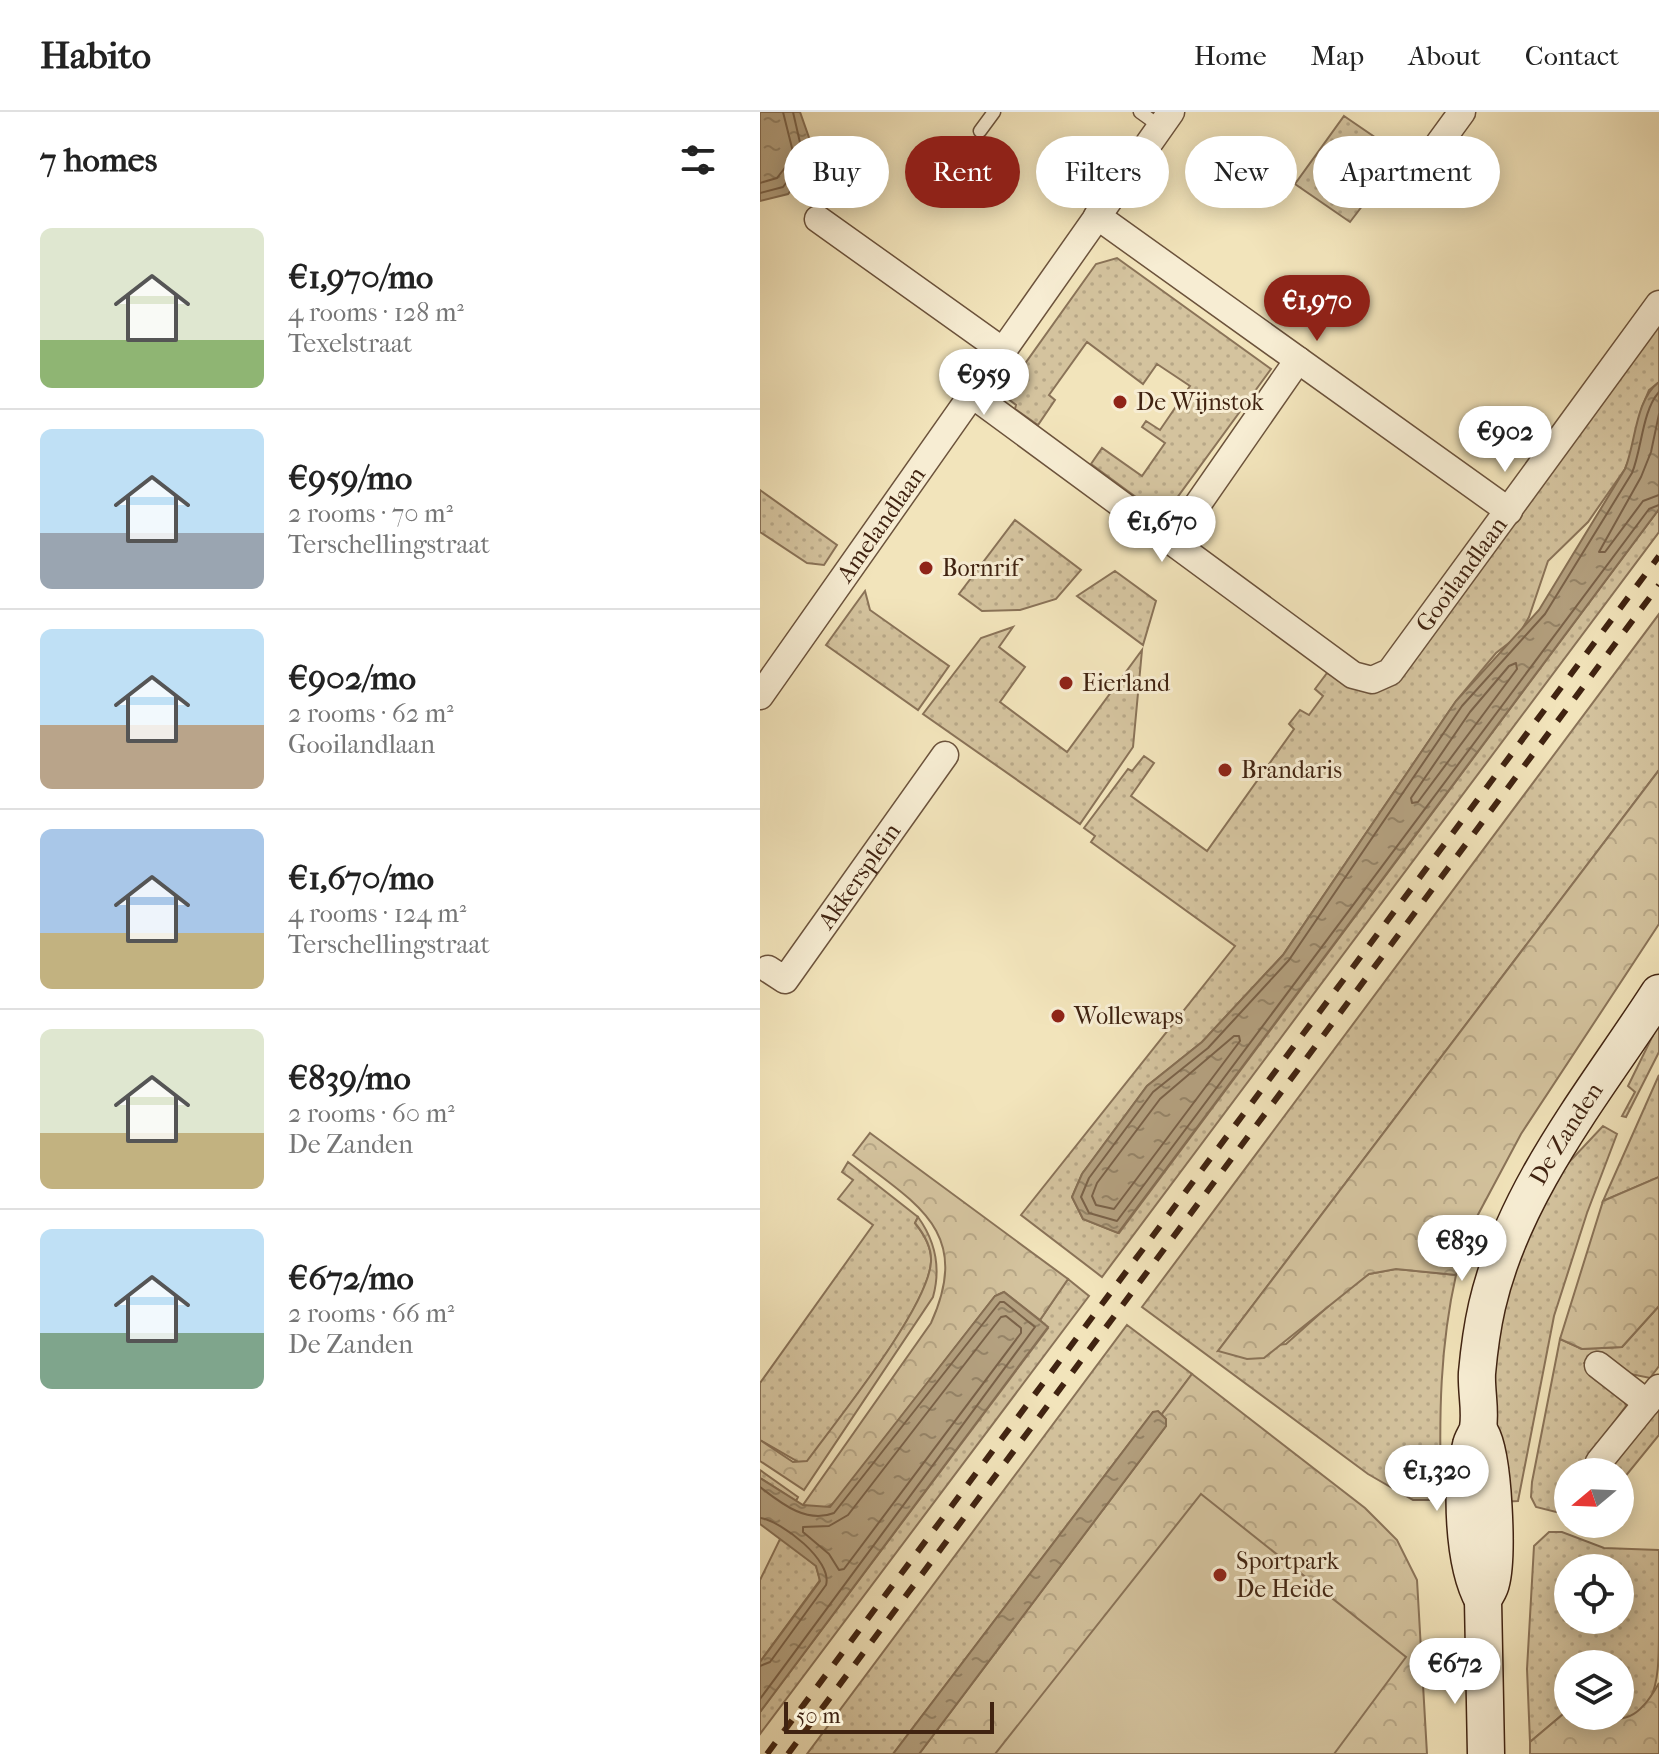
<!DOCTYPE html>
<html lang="en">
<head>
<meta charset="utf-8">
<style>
	:root { --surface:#fff; --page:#f2f2f2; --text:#222; --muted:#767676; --line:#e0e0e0; --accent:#8f2418 }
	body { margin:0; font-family:"IM FELL French Canon",serif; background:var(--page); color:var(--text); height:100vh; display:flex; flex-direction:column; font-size:30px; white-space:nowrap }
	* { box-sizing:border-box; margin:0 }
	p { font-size:26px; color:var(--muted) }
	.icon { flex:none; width:44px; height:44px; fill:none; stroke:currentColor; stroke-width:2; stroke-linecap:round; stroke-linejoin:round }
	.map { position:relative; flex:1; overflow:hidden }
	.sheet { display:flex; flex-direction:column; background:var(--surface); width:760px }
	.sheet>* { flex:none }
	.top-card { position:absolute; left:24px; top:24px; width:754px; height:72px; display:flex; gap:16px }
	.needle { width:52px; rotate:251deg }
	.fabs { position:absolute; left:794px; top:1346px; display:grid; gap:16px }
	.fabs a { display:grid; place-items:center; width:80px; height:80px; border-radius:50%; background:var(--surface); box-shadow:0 4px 20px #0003; font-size:40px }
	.scale { position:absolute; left:24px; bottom:20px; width:210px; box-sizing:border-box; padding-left:8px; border:4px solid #402311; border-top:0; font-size:22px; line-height:28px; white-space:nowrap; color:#402311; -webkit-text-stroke:6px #f7edd3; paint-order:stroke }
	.price { position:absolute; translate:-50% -68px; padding:0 18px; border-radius:28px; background:#fff; color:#222; font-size:26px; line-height:52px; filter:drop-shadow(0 2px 4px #0008) }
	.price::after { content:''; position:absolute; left:50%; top:48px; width:24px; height:18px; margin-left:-12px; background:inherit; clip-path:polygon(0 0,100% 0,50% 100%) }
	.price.selected { background:var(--accent); color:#fff }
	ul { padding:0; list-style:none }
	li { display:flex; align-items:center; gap:24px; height:200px; padding:0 40px }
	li+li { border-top:2px solid var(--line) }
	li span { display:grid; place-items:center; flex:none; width:224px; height:160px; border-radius:12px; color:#555 }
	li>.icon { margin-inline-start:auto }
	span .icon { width:96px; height:96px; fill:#fffc; stroke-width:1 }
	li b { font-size:34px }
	h2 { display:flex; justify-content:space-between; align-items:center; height:96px; padding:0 40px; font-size:34px }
	.chip { padding:0 28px; border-radius:36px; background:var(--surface); box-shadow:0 4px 20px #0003; font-size:28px; line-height:72px }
	.chip.selected { background:var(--accent); color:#fff }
	header { display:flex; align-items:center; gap:48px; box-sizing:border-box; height:112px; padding:0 40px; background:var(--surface); border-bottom:2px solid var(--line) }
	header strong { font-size:38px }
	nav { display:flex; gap:44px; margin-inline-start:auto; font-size:28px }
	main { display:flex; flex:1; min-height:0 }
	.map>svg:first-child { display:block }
	.grass { fill:url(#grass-dots); stroke:#8a7358; stroke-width:2; fill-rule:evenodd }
	.forest { fill:url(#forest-crowns); stroke:#8a7358; stroke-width:2 }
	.pitch { fill:#d4c39e; stroke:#8a7358; stroke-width:2 }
	.water { fill:url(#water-ripples); stroke:#866f54; stroke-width:2 }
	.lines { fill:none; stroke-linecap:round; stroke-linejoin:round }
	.shore { stroke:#7a6249; stroke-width:2 }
	.lane-casing { stroke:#6c533c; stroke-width:15 }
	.street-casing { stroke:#6c533c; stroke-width:29 }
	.secondary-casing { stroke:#402311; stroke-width:39 }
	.lane { stroke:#f7edd3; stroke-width:12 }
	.street { stroke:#f7edd3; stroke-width:26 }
	.secondary { stroke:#f7edd3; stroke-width:36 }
	.rail { stroke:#402311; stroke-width:6; stroke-dasharray:14 14; stroke-linecap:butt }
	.poi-dot { fill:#8f2418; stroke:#f7edd3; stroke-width:3 }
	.labels { text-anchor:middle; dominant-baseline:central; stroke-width:6; stroke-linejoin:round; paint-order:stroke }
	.poi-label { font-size:24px; fill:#402311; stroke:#f7edd3; text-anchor:start }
	.street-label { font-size:24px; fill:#402311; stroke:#f7edd3 }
</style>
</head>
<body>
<header>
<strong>Habito</strong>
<nav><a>Home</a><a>Map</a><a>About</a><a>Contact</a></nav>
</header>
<main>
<section class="sheet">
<h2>7 homes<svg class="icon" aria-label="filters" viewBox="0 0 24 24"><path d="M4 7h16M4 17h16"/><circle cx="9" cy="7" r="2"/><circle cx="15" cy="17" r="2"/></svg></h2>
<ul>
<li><span style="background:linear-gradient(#dfe7d0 70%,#8fb573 0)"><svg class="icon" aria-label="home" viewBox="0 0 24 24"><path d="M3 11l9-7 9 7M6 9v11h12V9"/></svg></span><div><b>€1,970/mo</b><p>4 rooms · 128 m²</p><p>Texelstraat</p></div></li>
<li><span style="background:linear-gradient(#bfe0f5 65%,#9aa5b1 0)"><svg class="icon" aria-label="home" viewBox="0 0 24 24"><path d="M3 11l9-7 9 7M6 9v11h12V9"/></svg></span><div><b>€959/mo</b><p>2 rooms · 70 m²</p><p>Terschellingstraat</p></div></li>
<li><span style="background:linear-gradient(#bfe0f5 60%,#b9a48a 0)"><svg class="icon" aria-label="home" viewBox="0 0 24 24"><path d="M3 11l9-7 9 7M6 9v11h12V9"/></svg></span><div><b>€902/mo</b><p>2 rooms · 62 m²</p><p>Gooilandlaan</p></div></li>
<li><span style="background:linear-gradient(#a9c7e8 65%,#c2b280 0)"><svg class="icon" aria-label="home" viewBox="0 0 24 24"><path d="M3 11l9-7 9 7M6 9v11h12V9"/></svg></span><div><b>€1,670/mo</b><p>4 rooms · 124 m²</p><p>Terschellingstraat</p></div></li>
<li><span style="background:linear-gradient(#dfe7d0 65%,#c2b280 0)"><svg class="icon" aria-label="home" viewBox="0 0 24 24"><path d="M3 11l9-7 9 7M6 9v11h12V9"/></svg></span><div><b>€839/mo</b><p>2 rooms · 60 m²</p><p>De Zanden</p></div></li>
<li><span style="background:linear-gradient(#bfe0f5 65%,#7fa58c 0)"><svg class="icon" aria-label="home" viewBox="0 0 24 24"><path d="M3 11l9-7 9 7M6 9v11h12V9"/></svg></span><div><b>€672/mo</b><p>2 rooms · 66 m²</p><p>De Zanden</p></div></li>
</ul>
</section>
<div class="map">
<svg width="899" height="1642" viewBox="0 0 899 1642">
	<defs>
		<pattern id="grass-dots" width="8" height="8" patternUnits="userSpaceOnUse" patternTransform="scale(2)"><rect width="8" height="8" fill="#d4c39e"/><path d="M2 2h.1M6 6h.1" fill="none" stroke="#b7a787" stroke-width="1.8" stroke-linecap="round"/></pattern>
		<pattern id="forest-crowns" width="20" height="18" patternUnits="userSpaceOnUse" patternTransform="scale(2)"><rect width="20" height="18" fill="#d4c39e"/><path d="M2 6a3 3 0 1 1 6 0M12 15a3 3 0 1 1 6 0" fill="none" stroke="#b7a787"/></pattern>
		<pattern id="water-ripples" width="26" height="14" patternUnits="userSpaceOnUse" patternTransform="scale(2)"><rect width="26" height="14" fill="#b5a281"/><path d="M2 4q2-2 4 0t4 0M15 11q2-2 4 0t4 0" fill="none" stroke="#958468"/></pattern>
	</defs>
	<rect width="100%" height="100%" fill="#f2e4bb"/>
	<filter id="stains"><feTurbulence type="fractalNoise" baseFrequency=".0025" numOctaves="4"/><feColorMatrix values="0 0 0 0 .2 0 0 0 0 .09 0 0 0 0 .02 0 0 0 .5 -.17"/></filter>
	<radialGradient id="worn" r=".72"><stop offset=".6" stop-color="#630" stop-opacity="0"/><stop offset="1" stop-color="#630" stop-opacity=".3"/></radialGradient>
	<path class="grass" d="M584,4L641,43L590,110L535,72Z
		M357,146L511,257L403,405L331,352L342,336L382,364L405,331L382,315L386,309L400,318L430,274L397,252L383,272L327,230L289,283L295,288L278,313L255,297L256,293L247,286L249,274L336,152Z
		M899,208V270L889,278L882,295L874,335L865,357L828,410L788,449L769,505L758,524L736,541L696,589L523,843L442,930L387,974L322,1062L312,1085L323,1107L359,1121L899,397V420L342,1165L261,1103L475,834L331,730L335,724L324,716L368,657L372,659L384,644L394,651L371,684L447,739L534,617L529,612L540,598L549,603L563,584L555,577L567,561L602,578Z
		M0,378L77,433L64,453L47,451L0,420Z
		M255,408L321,458L296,487L260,498L222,499L199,482Z
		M355,459L396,489L383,533L317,484Z
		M105,479L110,498L189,554L158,598L66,533Z
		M899,502V658L458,1239L526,1232L593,1172L609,1162L636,1157L696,1163C680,1234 679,1303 681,1376L677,1388H653L608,1362L382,1195Z
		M253,515L239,535L265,555L240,590L307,640L382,538L373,635L320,712L163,602L221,526Z
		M899,911V940L866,1005L862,1004L875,980L868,974Z
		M899,963V1065L843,1089Z
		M843,1014L857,1022L827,1101L794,1204L758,1389L739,1390L731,1296L743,1184L796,1064Z
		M88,1050L158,1105L155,1111C164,1122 172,1136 171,1150C168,1197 77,1308 48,1349L42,1352L0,1328V1271L113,1113L78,1087L93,1068L82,1060Z
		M308,1167L329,1184L0,1622V1600L288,1216L280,1208Z
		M899,1194V1254L890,1266L861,1260L832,1241L824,1251C842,1264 860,1272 866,1294L840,1329L899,1290V1323L860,1371V1360H808V1403L776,1395L771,1385L772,1370L800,1227L822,1237L862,1235Z
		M367,1213L432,1262L402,1302L393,1300L133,1642H47Z
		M0,1358L38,1385L36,1389L0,1366Z
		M789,1420H802L844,1436L899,1438C899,1465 899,1491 899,1518C899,1573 898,1619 828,1606L825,1604H860V1552H808V1598L770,1630L767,1557L774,1434ZM808,1456H860V1508H808Z
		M21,1425L56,1454L60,1468L0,1550V1468Z"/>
	<path class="forest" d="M899,658V812L761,1022L713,1112L696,1163L636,1157L609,1162L504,1246L487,1247L458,1239Z
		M110,1021L308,1167L280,1208L244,1180L235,1184L75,1390C65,1399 56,1397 43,1393L171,1211C212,1120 158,1093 93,1043Z
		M899,1065V1194L862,1235L822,1237L800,1227L843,1089Z
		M158,1105C176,1130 181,1156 173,1185L44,1378L0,1349V1328L33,1350L47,1349C77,1308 168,1196 171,1150C172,1136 164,1122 155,1111Z
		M432,1262L605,1396L637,1428L657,1468L667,1642H159L406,1314L402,1302Z
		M899,1571V1642H770V1630L808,1598V1604C855,1604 871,1622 899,1571Z"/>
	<path class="pitch" d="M441,1382L646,1545L574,1642H235Z"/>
	<path class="water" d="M0,0H40L53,37L52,51L28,82L0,89Z
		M899,270V397L358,1121L323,1107L312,1085L322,1062L387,974L442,930L523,843L696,589L779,498L865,357C876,330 875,288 899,270Z
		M244,1180L288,1215L0,1600V1550L60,1469L56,1454L0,1412V1366L43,1393L70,1395L235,1184Z
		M398,1299L406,1307V1314L159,1642H133L393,1300Z"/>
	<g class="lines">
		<path class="shore" d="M0,71L17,66L34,44L23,0
			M0,81L23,75L44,48L33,0
			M899,280C882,299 882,337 872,361L785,502L702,594L529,848L448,936L393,980L329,1066L321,1085L329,1101L357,1109L889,397L899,393
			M899,302L891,340L881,365L839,440H845L883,389L899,383
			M756,551L757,557L658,690L652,691L651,686L710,600L749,554Z
			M474,924H479L480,929L354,1097L336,1093L332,1084L337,1071L400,987Z
			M246,1204L261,1216V1221L84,1457L79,1458L69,1442L43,1420V1415L69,1414L88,1403L241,1205Z
			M0,1375C21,1391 46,1412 74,1401L240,1190H244L275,1215L0,1587
			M0,1406C22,1409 73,1449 66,1473L10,1550L0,1554"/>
		<g class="lane-casing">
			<path id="lane" d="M380,0L401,15
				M220,19L234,0"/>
		</g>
		<g class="street-casing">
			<g id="street">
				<path d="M667,48L702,0"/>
				<path d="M337,104L749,399"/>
				<path d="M58,107L243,239"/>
				<path id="s1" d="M210,281L593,563L612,568L630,560L899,192"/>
				<path d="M413,428L538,248"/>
				<path id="s2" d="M0,584L411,0"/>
				<path id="s3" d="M8,857L25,868L185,643"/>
				<path d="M838,1253L887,1291"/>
				<path d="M839,1350L899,1276"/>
			</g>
		</g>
		<g class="secondary-casing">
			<g id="secondary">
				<path d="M721,1322C734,1344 738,1445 731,1471C730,1477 725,1483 723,1488L726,1642"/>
				<path id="s4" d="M723,1488C703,1452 700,1373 711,1333C712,1327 717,1322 718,1316C721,1298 716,1279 717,1261C719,1239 722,1216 727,1194C754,1077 835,980 899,881"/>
			</g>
		</g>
		<use href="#lane" class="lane"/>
		<use href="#street" class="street"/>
		<use href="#secondary" class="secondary"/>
		<path class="rail" d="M7,1642L899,444
			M28,1642L899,473"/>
	</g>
	<g class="poi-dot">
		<circle cx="360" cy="290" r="8"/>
		<circle cx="166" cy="456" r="8"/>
		<circle cx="306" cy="571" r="8"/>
		<circle cx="465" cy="658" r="8"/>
		<circle cx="298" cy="904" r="8"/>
		<circle cx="460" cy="1463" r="8"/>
	</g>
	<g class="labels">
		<g class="poi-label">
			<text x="376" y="290">De Wijnstok</text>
			<text x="182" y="456">Bornrif</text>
			<text x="322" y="571">Eierland</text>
			<text x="481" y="658">Brandaris</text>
			<text x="314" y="904">Wollewaps</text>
			<text x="476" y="1449">Sportpark<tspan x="476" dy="28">De Heide</tspan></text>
		</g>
		<g class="street-label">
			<text stroke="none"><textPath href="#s2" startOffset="210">Amelandlaan</textPath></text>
			<text stroke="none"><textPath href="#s1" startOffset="636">Gooilandlaan</textPath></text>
			<text stroke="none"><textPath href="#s3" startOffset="148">Akkersplein</textPath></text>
			<text stroke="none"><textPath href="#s4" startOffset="490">De Zanden</textPath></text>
		</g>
	</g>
	<rect width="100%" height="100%" filter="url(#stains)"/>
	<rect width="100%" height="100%" fill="url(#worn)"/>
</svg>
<div class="fabs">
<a><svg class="needle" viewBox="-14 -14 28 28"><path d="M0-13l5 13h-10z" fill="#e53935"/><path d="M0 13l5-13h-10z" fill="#767676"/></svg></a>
<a><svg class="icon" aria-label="locate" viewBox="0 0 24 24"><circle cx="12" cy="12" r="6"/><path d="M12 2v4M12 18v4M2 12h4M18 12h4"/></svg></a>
<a><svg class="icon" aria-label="layers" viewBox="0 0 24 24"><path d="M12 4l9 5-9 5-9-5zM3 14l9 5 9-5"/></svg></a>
</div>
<div class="scale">50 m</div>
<b class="price selected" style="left:557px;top:231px">€1,970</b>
<b class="price" style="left:224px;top:305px">€959</b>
<b class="price" style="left:745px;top:362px">€902</b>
<b class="price" style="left:402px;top:452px">€1,670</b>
<b class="price" style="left:702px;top:1171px">€839</b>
<b class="price" style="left:677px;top:1401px">€1,320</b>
<b class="price" style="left:695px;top:1594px">€672</b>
<div class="top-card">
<a class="chip">Buy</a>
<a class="chip selected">Rent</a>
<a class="chip">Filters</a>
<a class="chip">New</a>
<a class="chip">Apartment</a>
</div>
</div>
</main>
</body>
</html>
